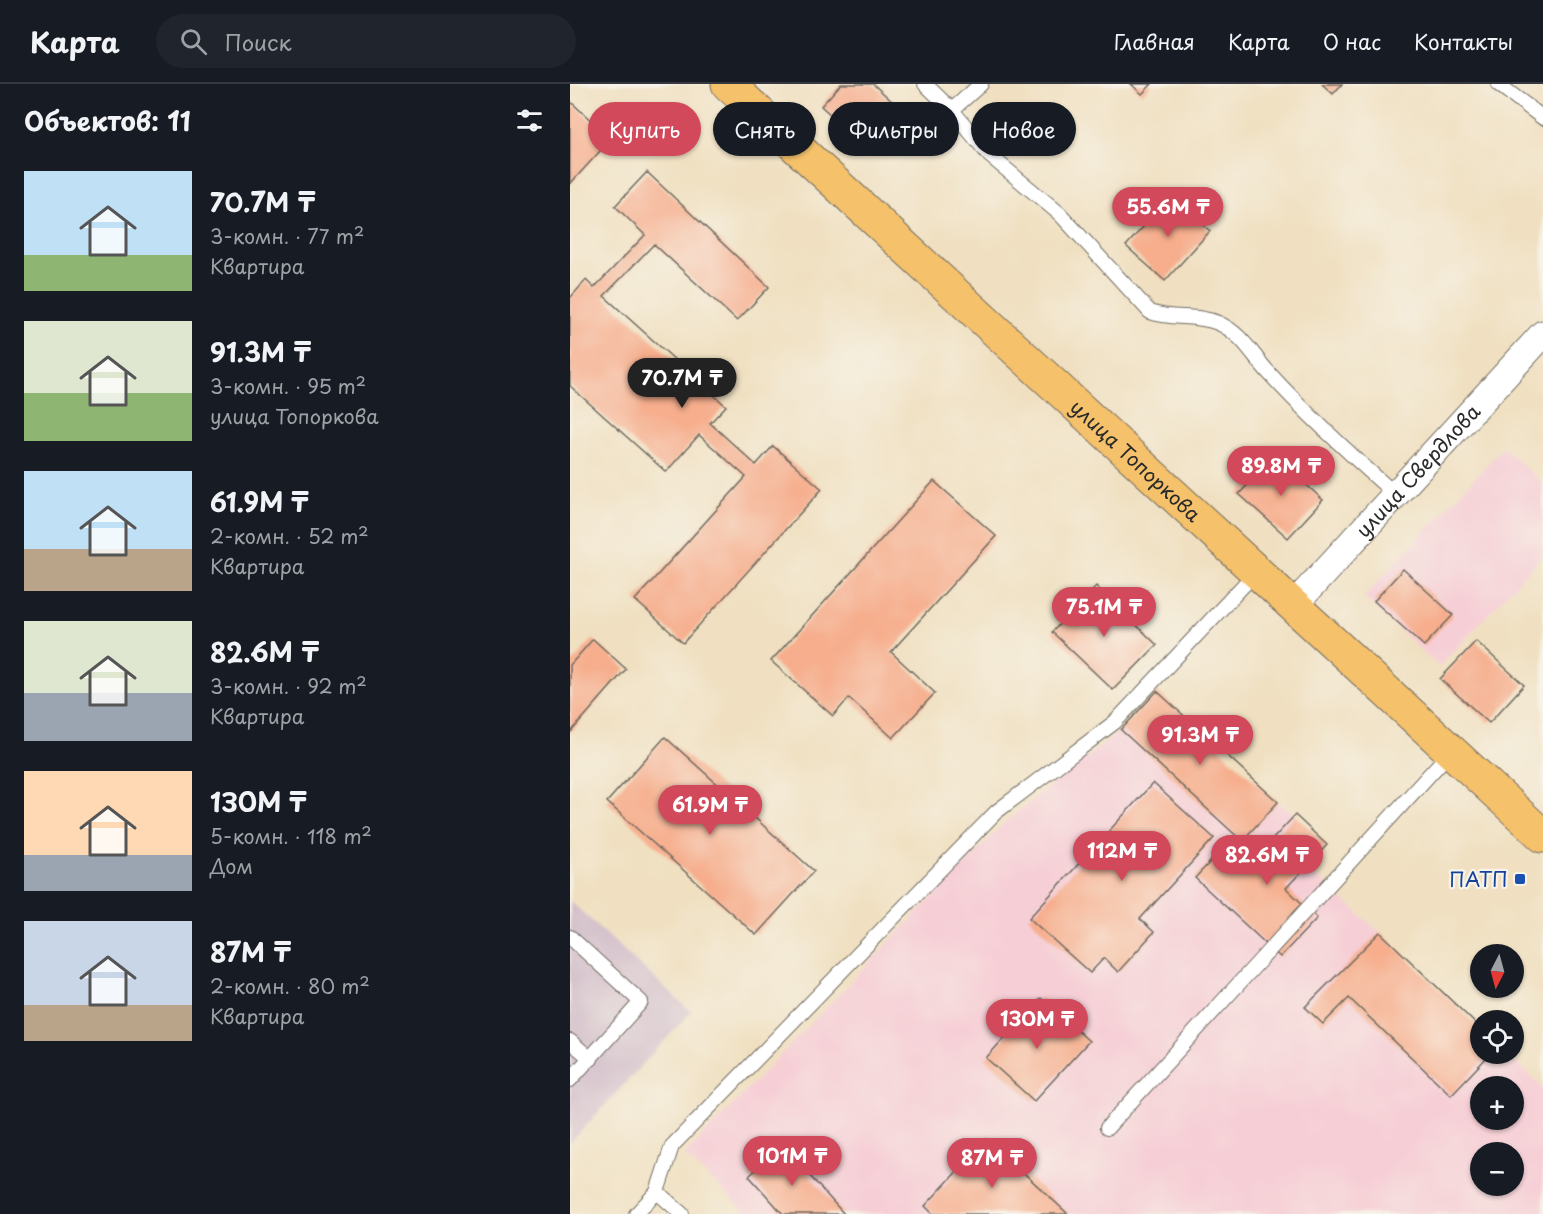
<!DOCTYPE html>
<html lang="ru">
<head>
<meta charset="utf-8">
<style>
	:root { --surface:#171b24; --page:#20242c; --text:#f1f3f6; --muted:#9ea1a6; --line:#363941; --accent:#d1495b }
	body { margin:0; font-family:"Playpen Sans",sans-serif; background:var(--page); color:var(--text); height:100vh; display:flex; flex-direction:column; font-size:22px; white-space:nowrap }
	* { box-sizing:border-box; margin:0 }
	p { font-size:20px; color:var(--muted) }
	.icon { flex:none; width:33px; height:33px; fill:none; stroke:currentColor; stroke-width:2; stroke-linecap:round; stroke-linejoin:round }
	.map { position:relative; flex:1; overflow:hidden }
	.details { display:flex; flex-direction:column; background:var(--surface); width:570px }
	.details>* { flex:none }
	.top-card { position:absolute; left:18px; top:18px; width:570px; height:54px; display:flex; gap:12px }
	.needle { width:39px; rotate:186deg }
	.buttons { position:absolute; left:900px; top:860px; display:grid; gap:12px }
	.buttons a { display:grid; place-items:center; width:54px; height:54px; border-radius:50%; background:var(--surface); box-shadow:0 2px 4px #0004; font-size:30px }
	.price { position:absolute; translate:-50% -51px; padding:0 14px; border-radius:21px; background:var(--accent); color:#fff; font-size:20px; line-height:39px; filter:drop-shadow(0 2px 3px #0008) }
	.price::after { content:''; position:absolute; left:50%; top:36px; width:18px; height:14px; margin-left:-9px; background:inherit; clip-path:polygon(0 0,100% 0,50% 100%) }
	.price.selected { background:#222; color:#fff }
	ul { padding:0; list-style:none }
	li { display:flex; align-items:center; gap:18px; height:150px; padding:0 24px }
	li span { display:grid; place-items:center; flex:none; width:168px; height:120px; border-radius:0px; color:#555 }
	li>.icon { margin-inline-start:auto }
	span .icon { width:72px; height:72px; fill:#fffc; stroke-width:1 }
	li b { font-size:26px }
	h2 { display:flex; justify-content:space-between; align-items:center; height:72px; padding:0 24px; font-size:26px }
	.chip { padding:0 21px; border-radius:27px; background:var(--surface); box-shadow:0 2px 4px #0004; font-size:21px; line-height:54px }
	.chip.selected { background:var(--accent); color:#fff }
	header { display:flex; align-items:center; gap:36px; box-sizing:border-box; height:84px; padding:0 30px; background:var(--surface); border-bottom:2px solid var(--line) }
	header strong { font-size:28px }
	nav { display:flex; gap:33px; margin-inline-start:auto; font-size:21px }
	.search { width:420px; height:54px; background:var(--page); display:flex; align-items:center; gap:15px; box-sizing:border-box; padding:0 21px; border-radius:33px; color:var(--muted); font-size:22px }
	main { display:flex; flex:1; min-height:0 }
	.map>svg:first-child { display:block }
	.built { fill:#f6cfd6; fill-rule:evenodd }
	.industrial { fill:#d1bdc9 }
	.building { fill:#f6ae8d }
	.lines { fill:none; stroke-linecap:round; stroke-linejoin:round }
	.lane-casing { stroke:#706a60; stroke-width:16 }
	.street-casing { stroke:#706a60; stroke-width:29 }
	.highway-casing { stroke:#706a60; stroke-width:35 }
	.lane { stroke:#fff; stroke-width:14 }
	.street { stroke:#fff; stroke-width:27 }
	.highway { stroke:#f5c16b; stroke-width:33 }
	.transit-dot { fill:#1a4fb4; stroke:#f7f3e8; stroke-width:2 }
	.labels { text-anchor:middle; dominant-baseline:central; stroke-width:4.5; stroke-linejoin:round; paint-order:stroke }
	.street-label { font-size:20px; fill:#2b2b2b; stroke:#f7f3e8 }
	.transit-label { font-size:20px; fill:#164399; stroke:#f7f3e8; text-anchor:end }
</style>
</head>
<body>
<header>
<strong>Карта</strong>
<div class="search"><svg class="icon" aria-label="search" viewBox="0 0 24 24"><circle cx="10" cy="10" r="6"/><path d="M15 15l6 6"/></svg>Поиск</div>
<nav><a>Главная</a><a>Карта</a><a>О нас</a><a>Контакты</a></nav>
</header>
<main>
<section class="details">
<h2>Объектов: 11<svg class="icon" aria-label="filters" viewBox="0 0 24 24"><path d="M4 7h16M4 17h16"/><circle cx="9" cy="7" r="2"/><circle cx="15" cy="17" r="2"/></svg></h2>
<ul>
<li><span style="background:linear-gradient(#bfe0f5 70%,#8fb573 0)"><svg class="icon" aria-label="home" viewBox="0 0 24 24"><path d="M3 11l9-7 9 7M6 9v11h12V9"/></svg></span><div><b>70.7M ₸</b><p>3-комн. · 77 m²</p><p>Квартира</p></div></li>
<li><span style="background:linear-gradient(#dfe7d0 60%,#8fb573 0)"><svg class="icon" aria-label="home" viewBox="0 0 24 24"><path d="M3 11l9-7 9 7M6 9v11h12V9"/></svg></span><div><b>91.3M ₸</b><p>3-комн. · 95 m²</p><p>улица Топоркова</p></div></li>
<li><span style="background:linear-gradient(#bfe0f5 65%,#b9a48a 0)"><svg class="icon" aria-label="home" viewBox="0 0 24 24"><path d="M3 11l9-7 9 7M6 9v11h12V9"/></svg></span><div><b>61.9M ₸</b><p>2-комн. · 52 m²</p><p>Квартира</p></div></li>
<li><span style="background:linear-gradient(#dfe7d0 60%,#9aa5b1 0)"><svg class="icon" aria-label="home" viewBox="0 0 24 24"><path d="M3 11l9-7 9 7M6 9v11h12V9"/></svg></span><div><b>82.6M ₸</b><p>3-комн. · 92 m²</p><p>Квартира</p></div></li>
<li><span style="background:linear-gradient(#ffd9b3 70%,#9aa5b1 0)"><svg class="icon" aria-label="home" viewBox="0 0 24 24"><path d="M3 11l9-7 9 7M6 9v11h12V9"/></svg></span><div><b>130M ₸</b><p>5-комн. · 118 m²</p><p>Дом</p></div></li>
<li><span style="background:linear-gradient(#c9d6e8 70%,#b9a48a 0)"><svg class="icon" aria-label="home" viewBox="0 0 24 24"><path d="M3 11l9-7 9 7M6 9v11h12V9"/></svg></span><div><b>87M ₸</b><p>2-комн. · 80 m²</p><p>Квартира</p></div></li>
</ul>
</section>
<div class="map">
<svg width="973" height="1130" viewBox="0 0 973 1130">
	<rect width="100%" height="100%" fill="#f7f3e8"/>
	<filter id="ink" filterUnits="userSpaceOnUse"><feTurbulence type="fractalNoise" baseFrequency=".0167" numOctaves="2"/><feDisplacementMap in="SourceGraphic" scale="12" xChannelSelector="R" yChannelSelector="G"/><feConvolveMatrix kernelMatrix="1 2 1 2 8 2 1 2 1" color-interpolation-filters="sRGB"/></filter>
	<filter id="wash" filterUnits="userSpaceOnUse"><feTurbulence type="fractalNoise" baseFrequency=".008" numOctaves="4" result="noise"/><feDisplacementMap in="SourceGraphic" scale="24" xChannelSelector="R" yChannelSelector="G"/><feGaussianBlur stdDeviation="1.35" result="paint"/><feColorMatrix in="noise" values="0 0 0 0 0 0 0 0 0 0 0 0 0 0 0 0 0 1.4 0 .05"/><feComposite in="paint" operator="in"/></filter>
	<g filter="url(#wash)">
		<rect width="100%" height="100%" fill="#f0e0c1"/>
		<path class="built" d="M933,363L973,400V471L869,583L794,513Z
			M551,646L672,757L708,718L725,731L757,761L736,783L810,848L910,944V969H937L973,1004V1130H178L114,1071L436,737ZM910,1002H944V1035H910ZM910,1068H944V1101H910Z"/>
		<path class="industrial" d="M0,817L121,928L0,1059Z"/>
		<g id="blocks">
			<path class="building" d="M271,0H303L334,28L299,66L251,22Z
				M561,0H582L572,10Z
				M752,0H772L763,10Z
				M0,17L41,55L0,100Z
				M77,88L199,203L167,237L84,160L34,212L156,322L140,339L186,381L203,362L252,405L113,559L65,516L176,393L129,351L96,388L0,302V214L16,196L24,204L75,151L45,122Z
				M601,112L640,147L595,197L556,162Z
				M705,372L753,416L718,454L669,410Z
				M364,397L426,452L321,568L365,609L323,654L279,614L263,632L201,577Z
				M833,485L883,531L854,562L804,517Z
				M526,502L587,561L543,606L482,548Z
				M23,555L56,585L0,649V581Z
				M906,557L954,601L919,639L870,595Z
				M587,607L708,718L672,757L551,646Z
				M95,653L244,787L186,851L37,718Z
				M583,699L644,754L570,835L584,848L548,888L534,874L520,889L459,834Z
				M725,731L757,761L716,804L747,834L710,873L625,794L653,764L675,785Z
				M810,848L910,944V969H921L881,1011L779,914L753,940L735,923Z
				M471,914L519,957L464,1017L416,974Z
				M417,1055L498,1130H363L355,1122Z
				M213,1062L274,1130H213L179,1092Z"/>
		</g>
	</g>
	<g filter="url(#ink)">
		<use href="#blocks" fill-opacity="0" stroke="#706a60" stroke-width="1.5"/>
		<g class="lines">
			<g class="lane-casing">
				<path id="lane" d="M355,0L382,26L419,71L490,130L580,228C602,236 626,230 648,239C672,249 683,272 700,290C739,333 782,372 826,411
					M928,0L973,34
					M382,26L411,0
					M0,853L71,918L0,996
					M0,957L21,975
					M537,1044L881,667
					M87,1108L112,1130
					M66,1130L87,1108L102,1062L426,728L545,638L686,488"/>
			</g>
			<g class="street-casing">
				<g id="street">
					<path id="s1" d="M723,522L973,250"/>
				</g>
			</g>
			<g class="highway-casing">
				<g id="highway">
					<path id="s2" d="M158,0L973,752"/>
				</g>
			</g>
			<use href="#lane" class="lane"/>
			<use href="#street" class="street"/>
			<use href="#highway" class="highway"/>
		</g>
	</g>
	<rect class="transit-dot" x="944" y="789" width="12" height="12" rx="3"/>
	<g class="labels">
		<g class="street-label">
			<text stroke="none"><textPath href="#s2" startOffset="555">улица Топоркова</textPath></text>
			<text stroke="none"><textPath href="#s1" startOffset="184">улица Свердлова</textPath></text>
		</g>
		<g class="transit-label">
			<text x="938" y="795">ПАТП</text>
		</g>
	</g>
</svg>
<div class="buttons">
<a><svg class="needle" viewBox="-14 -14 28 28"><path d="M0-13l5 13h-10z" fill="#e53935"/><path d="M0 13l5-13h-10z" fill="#9ea1a6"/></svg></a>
<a><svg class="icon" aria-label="locate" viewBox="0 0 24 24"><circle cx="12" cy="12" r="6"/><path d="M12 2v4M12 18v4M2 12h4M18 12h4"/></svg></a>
<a>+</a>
<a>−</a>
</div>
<b class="price" style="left:598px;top:154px">55.6M ₸</b>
<b class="price selected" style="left:112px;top:325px">70.7M ₸</b>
<b class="price" style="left:711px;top:413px">89.8M ₸</b>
<b class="price" style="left:534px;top:554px">75.1M ₸</b>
<b class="price" style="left:630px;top:682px">91.3M ₸</b>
<b class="price" style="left:140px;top:752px">61.9M ₸</b>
<b class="price" style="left:552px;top:798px">112M ₸</b>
<b class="price" style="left:697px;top:802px">82.6M ₸</b>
<b class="price" style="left:467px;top:966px">130M ₸</b>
<b class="price" style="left:222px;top:1103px">101M ₸</b>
<b class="price" style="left:422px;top:1105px">87M ₸</b>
<div class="top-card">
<a class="chip selected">Купить</a>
<a class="chip">Снять</a>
<a class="chip">Фильтры</a>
<a class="chip">Новое</a>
</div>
</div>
</main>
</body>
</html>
